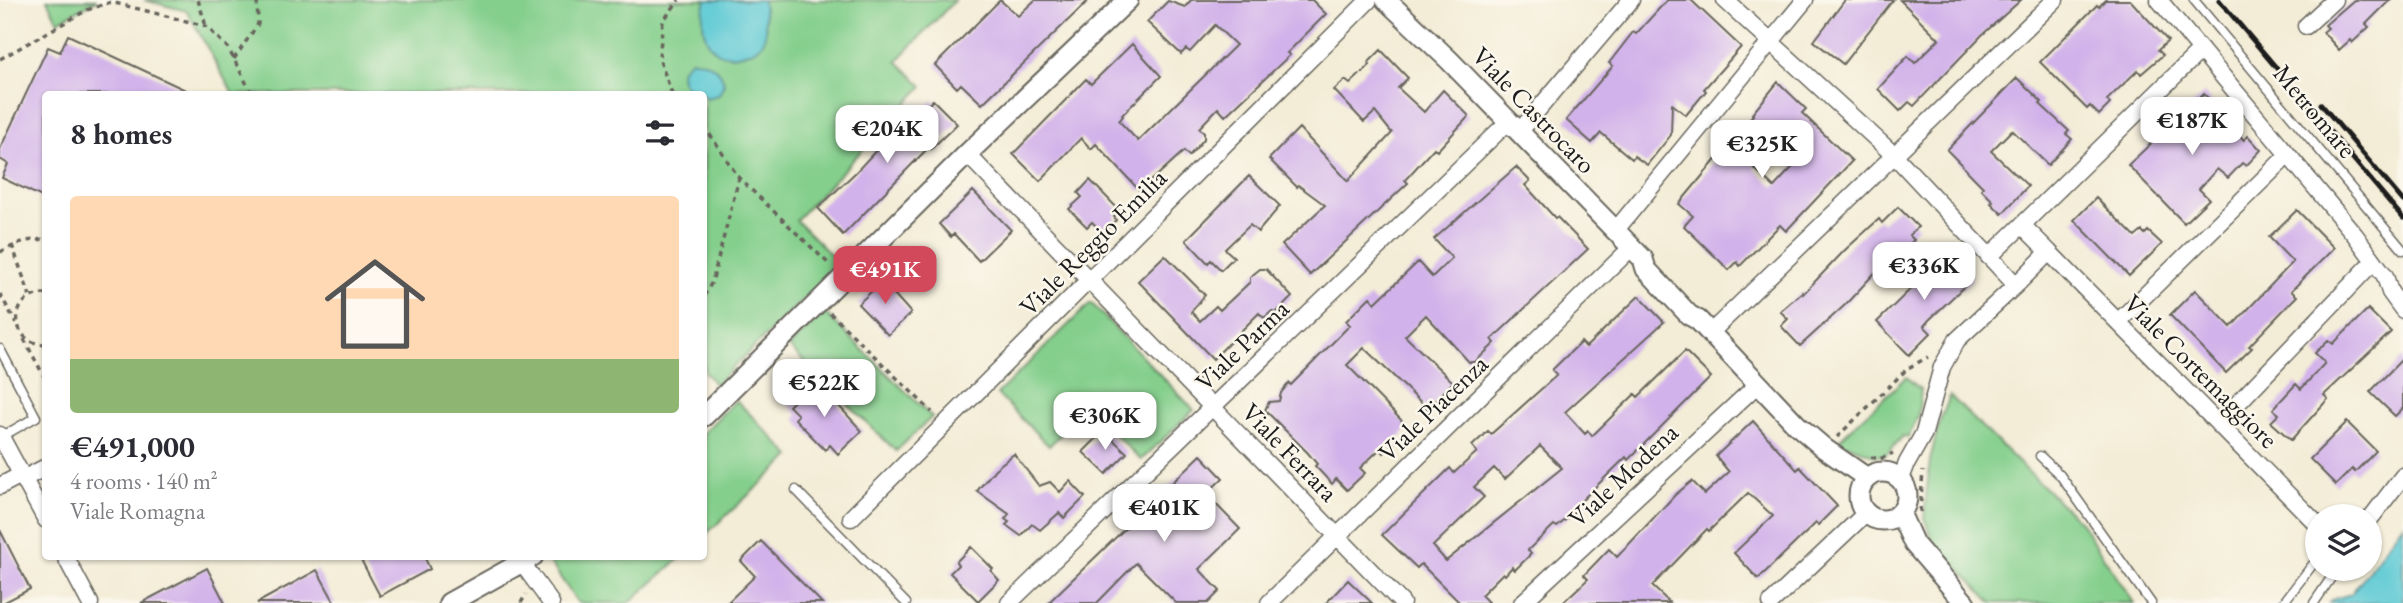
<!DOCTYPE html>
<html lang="en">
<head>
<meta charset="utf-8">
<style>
	:root { --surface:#fff; --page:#f7f7f7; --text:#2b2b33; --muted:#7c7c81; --line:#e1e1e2; --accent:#d1495b }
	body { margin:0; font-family:"EB Garamond",serif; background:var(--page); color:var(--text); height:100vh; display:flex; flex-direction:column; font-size:26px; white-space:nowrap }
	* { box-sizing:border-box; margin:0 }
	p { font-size:23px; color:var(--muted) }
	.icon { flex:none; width:38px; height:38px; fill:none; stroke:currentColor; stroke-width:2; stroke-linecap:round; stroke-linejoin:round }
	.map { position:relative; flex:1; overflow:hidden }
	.details { position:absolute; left:42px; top:91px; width:665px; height:469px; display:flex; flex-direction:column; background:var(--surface); border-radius:7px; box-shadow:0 2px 5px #0004 }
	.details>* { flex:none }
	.tools { position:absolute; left:2305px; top:504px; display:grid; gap:14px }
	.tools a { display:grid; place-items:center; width:77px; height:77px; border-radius:50%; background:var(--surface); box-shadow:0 2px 5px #0004; font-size:35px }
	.price { position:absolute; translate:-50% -60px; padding:0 16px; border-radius:14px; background:#fff; color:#222; font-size:23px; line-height:46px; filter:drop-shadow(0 2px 4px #0008) }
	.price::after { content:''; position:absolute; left:50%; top:42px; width:21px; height:16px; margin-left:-10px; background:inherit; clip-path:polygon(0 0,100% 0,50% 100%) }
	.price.selected { background:var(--accent); color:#fff }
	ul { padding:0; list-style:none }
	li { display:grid; align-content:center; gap:14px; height:371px; padding:0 28px }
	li+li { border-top:2px solid var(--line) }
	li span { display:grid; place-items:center; height:217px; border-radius:7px; color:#555 }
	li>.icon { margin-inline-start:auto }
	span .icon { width:126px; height:126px; fill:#fffc; stroke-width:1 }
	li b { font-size:30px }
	h2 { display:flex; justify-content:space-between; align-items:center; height:84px; padding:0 28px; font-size:30px }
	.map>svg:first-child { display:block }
	.green { fill:#84cf8c; stroke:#507654; stroke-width:2 }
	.water { fill:#5cc9d4; stroke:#3c7278; stroke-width:2 }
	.building { fill:#d2b2ea; fill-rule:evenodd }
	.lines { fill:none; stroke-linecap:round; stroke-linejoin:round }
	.service-casing { stroke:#67655d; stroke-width:11 }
	.minor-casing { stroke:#67655d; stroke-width:19 }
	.tertiary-casing { stroke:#67655d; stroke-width:23 }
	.path { stroke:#67655d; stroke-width:3.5; stroke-dasharray:5 5; stroke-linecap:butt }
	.service { stroke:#fff; stroke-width:8 }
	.minor { stroke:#fff; stroke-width:16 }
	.tertiary { stroke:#fff; stroke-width:19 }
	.rail { stroke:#1c1c1c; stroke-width:5 }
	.labels { text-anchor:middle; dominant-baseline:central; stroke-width:5; stroke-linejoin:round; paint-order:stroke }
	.street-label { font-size:26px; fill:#1c1c1c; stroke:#fbf7ec }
</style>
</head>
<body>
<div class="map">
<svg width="2403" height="603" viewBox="0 0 2403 603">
	<rect width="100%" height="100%" fill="#fbf7ec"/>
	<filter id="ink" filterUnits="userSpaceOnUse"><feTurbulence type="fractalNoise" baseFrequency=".0143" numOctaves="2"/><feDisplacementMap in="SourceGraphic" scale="14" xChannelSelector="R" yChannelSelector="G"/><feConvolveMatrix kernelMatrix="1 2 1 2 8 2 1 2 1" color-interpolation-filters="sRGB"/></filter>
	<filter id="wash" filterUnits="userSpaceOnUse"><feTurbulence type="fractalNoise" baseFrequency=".00686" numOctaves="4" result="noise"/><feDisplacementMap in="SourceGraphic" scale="28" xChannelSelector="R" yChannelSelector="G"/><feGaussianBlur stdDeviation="1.57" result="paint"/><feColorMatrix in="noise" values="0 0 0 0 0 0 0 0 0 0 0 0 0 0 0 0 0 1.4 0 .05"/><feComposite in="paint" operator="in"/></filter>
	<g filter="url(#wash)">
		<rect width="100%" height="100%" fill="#f3ecd6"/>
		<path class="green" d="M47,0H97L58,21Z
			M144,0H955L897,61L923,86L796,220L840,264L715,385L704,371V94H233L187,11Z
			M1091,303L1194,410L1141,460L1088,408L1049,446L997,394Z
			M824,312L932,417L896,451L789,347Z
			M1906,377L1921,390L1918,416L1908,438L1903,436L1886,455L1875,456L1847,444L1844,447L1838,441Z
			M1950,396L2081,523L2134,603H1992L1934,543L1924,518L1930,460L1939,424Z
			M736,400L791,456L704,536V432Z
			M556,556H681V557L629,603H578L549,561Z"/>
		<path class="water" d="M706,0H763C763,12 769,33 762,44C757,50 749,52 742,54C707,64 697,26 706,0Z
			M691,60C706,59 722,69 724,84L719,95L707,98C697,89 677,92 682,68Z
			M2403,524V603H2329L2331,600L2351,594Z"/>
		<g id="blocks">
			<path class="building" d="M1000,0L1018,16L1035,0H1089L982,104L961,84L957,88L935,65Z
				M1191,0H1312L1326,14L1287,53L1290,55L1225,116L1218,108L1199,128L1204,133V139L1189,156L1184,151L1140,191L1096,144L1091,149L1081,138L1040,181L1013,154L1086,79L1091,84L1132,44L1161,76L1122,115L1123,116L1119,121L1138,141L1236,45L1215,25L1190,52L1186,49L1181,54L1147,22L1168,1L1185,7Z
				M1667,0H1691L1741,47L1704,89L1706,91L1686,115L1672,104L1671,135L1647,165L1634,156L1632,159L1601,133L1592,143L1566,120L1613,66L1609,63L1633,32L1636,34Z
				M1845,0H1893L1843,64L1814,41Z
				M1900,0H2021L1982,35L1914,106L1909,102L1900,111L1878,89L1908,56L1915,63L1939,39Z
				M2105,0H2130L2168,41L2158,50L2163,55L2141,74L2138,70L2107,100L2110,104L2099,115L2090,106L2087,109L2040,62L2097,5L2099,7Z
				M2354,0H2390L2366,24L2369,27L2352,43L2350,40L2339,50L2323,32L2328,28L2325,25Z
				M68,35L194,94H46V199L2,178L8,164L0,159V149L48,47L60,52Z
				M1381,50L1408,78L1398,88L1424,112L1443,90L1469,116L1437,151L1434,148L1405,180L1408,183L1310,275L1282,245L1325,205L1298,185L1297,187L1269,159L1299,128L1348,181L1392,133L1375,112L1364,122L1334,90L1345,80L1350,84L1370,65L1368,63Z
				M2017,78L2042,102L2040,104L2069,131L2066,134L2072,139L2048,165L2012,130L1991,151L2028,186L2002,214L1991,203L1993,201L1981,189L1983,187L1947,150Z
				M1778,82L1806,109L1802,113L1852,161L1786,231L1780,225L1740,266L1737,262L1729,270L1684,226L1693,216L1679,204L1753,115L1752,114ZM1778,138H1781L1802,157L1774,187L1753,167Z
				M2204,94L2223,113L2220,116L2244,140L2248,136L2261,150L2246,166L2242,163L2228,178L2217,169L2199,189L2209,199L2184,223L2128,165Z
				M933,100L957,124L931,149L929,147L843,235L818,208L856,172L919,104L924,109Z
				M1516,167L1530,181L1525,185L1555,218L1557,217L1588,249L1492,339L1495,343L1475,362H1469L1426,315L1405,336L1453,382L1428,409L1364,348L1347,365L1409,428L1384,453L1380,449L1360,468L1365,473L1347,490L1336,479L1332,484L1315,466L1317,464L1308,453L1265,410L1269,402L1279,401L1281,393L1289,383L1291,385L1350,325L1346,321L1370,297L1375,303L1418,262L1432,277L1452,258L1434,239Z
				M1249,176L1280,206L1258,232L1250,225L1225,249L1234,257L1221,270L1211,260L1208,263L1186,240Z
				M1090,180L1120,211L1114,217L1116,220L1103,233L1092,222L1087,227L1069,209L1082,197L1078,193Z
				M973,191L1011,230L979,261L954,234L951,237L939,224Z
				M2096,198L2135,237L2142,231L2145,234L2148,231L2162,244L2129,276L2074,220Z
				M1898,207L1918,227L1909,235L1914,240L1886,265L1884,263L1845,305L1800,346L1781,326L1788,319L1780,311L1802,292L1803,294L1845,250L1879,219L1882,223Z
				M2297,210L2334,248L2291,291L2297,296L2249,346L2252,348L2226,373L2170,315L2195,290L2231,327L2293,262L2269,237Z
				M1943,249L1972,279L1929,320L1924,326L1931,333L1909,355L1877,322L1928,272L1925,268Z
				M1165,255L1205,295L1191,312L1200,321L1216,306L1220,310L1250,282V277L1260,269H1266L1292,297L1275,314L1272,311L1264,318L1259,313L1213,359L1138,281Z
				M888,276L900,289L894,294L911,313L888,335L858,304Z
				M1639,296L1664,322L1565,412L1585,434L1588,431L1592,436L1635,394L1638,397L1685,351L1711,377L1628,460L1626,457L1574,508L1576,511L1557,527L1554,525L1528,550L1531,554L1515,570L1512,567L1505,575L1503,573L1481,595L1489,603H1460L1421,564L1417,568L1382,535L1450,468L1454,473L1477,452L1472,446L1488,431L1491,434L1557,375L1552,370L1581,342L1586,347ZM1540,446L1562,468L1446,561L1433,546L1484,497L1474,487L1494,468L1505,479Z
				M2368,309L2391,332L2324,395L2328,399L2291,440L2271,422L2279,414L2273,409L2296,384L2301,389L2325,363L2315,353L2328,340L2333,344Z
				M2403,358V408L2395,416L2370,392Z
				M815,380L862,431L838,454L830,445L825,450L795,419L798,415L789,406Z
				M1753,421L1797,470L1800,467L1837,506L1818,525L1816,523L1758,579L1734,553L1773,516L1748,493L1709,531L1707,529L1652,586L1670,603H1562L1588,579L1584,575L1609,549L1617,557L1675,495L1692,481L1705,494L1729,472L1716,456Z
				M2347,422L2376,451L2355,472L2352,469L2336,485L2310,459Z
				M1104,431L1127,453L1106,474L1083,452Z
				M1014,454L1039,486L1050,482L1060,492L1070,481L1085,497L1064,518L1059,513L1040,530L1032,524L1021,536L1006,525L1009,522L1005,519L1009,514L977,491L995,469Z
				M1201,455L1223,478L1206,494L1240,529L1199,569L1220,591L1208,603H1176L1136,563L1097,603H1048Z
				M0,530L30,589L3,603H0Z
				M761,541L822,603H727L755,576L741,561Z
				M971,547L993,569L991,571L999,580L978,601L950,573L958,565L956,562Z
				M359,556H424L430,569L380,596Z
				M207,568L225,603H141Z
				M317,570L335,603H257Z
				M1348,580L1372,603H1326Z"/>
		</g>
	</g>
	<g filter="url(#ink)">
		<use href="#blocks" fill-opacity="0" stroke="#67655d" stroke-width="2"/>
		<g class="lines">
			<g class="service-casing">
				<path id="service" d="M2194,0L2403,250
					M0,349L36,417L1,437
					M2040,456L2060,475L2151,603
					M796,490L906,603
					M2283,603L2317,559
					M2314,603L2337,569"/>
			</g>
			<g class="minor-casing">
				<path id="minor" d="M1725,0L1895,156L2016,285L2049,252L2022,225L1989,257
					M2159,0L2355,235L2385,276L2390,292L2403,310
					M2306,26L2334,0
					M1519,132L1631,0
					M967,154L1402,603
					M2022,225L2201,50
					M1615,231L1805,0
					M2049,252L2317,524
					M2118,322L2287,156
					M1710,333L2055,0
					M2218,424L2374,261
					M0,435L46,520
					M23,479L46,467
					M1901,479L1907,463L1924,433L1942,367L1957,340L2016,285
					M0,486L21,475
					M851,518L1369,0
					M2370,519L2403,476
					M65,556L90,603
					M522,563L551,603
					M1009,603L1509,121
					M1269,603L1631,248
					M1522,603L1758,384
					M1771,603L1866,513"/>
			</g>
			<g class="tertiary-casing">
				<path id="tertiary" d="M1386,0L1449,60L1643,259L1646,269L1689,315L1698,320L1797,425L1825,449L1867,478
					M704,416L967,154L1128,0
					M1859 496a24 24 0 1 1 48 0a24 24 0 1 1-48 0Z
					M1900,513L1914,544L1965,603
					M449,603L533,556"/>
			</g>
			<path class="path" d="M198,0L206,26
				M0,59L87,10L111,2L206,26L228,48L252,94
				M234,59L258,24L257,0
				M672,94L659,58L663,21L679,0
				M704,126L739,178L831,266
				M12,245L30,296
				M0,252L24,241L46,239
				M0,294L16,323
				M46,294C8,293 8,345 46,344
				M704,296L712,282L739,178
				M830,313L932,412
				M24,339L46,380
				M1837,437L1908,368L1928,357
				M1871,457L1880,459L1893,453
				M1920,512L1923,471
				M521,603L526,594"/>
			<use href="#service" class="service"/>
			<use href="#minor" class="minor"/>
			<use href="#tertiary" class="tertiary"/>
			<path class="rail" d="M2219,0L2403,218
				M2321,104L2403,201"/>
		</g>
	</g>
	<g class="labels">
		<g class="street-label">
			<text transform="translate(1534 110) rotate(46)">Viale Castrocaro</text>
			<text transform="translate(2315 111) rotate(50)">Metromare</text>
			<text transform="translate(1093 242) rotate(-45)">Viale Reggio Emilia</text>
			<text transform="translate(1242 345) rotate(-44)">Viale Parma</text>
			<text transform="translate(2201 371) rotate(45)">Viale Cortemaggiore</text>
			<text transform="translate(1433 408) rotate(-44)">Viale Piacenza</text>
			<text transform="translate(1290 452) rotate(46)">Viale Ferrara</text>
			<text transform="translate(1623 475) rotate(-43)">Viale Modena</text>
		</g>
	</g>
</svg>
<div class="tools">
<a><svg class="icon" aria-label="layers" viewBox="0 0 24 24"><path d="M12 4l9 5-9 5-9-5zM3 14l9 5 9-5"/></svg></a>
</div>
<b class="price" style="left:2192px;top:157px">€187K</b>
<b class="price" style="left:887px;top:165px">€204K</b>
<b class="price" style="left:1762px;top:180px">€325K</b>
<b class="price" style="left:1924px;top:302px">€336K</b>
<b class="price selected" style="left:885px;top:306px">€491K</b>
<b class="price" style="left:824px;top:419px">€522K</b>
<b class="price" style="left:1105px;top:452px">€306K</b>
<b class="price" style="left:1164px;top:544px">€401K</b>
<section class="details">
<h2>8 homes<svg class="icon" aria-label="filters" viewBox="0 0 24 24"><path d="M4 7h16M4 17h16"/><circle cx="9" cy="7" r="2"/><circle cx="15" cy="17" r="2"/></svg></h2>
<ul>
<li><span style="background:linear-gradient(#ffd9b3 75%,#8fb573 0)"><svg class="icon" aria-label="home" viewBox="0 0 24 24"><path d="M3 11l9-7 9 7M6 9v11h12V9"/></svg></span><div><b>€491,000</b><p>4 rooms · 140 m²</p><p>Viale Romagna</p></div></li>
</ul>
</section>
</div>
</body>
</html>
